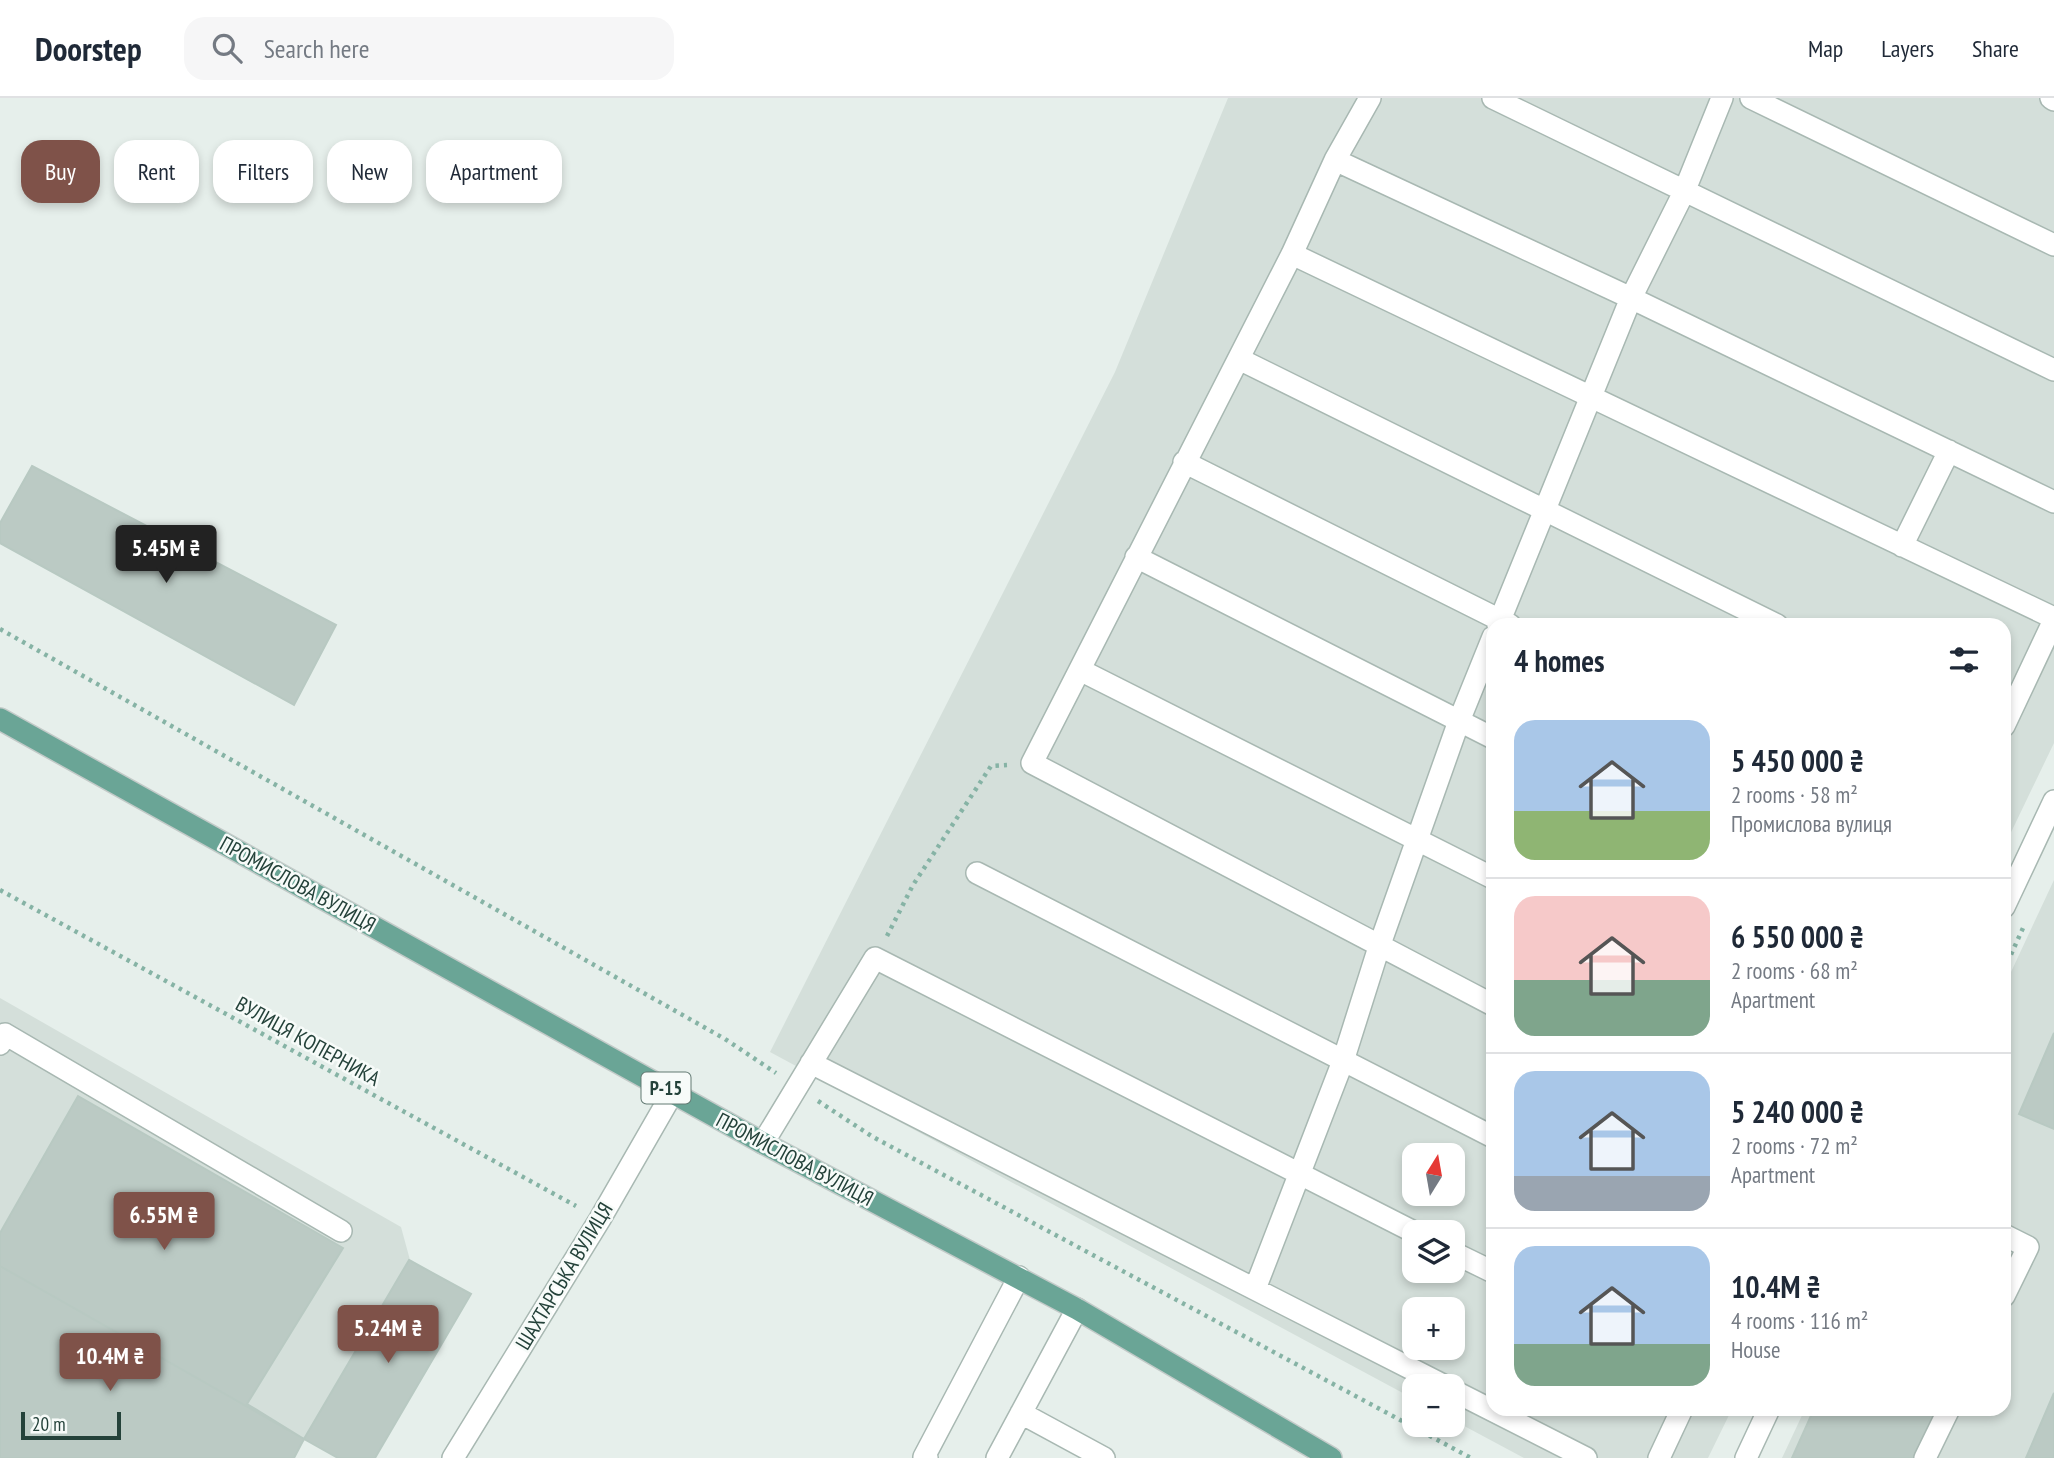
<!DOCTYPE html>
<html lang="en">
<head>
<meta charset="utf-8">
<style>
	:root { --surface:#fff; --page:#f6f6f7; --text:#1f2937; --muted:#747a83; --line:#e0e1e3; --accent:#7f5249 }
	body { margin:0; font-family:"PT Sans Narrow",sans-serif; background:var(--page); color:var(--text); height:100vh; display:flex; flex-direction:column; font-size:26px; white-space:nowrap }
	* { box-sizing:border-box; margin:0 }
	p { font-size:23px; color:var(--muted) }
	.icon { flex:none; width:38px; height:38px; fill:none; stroke:currentColor; stroke-width:2; stroke-linecap:round; stroke-linejoin:round }
	.map { position:relative; flex:1; overflow:hidden }
	.panel { position:absolute; left:1486px; top:520px; width:525px; height:798px; display:flex; flex-direction:column; background:var(--surface); border-radius:21px; box-shadow:0 4px 10px #0003 }
	.panel>* { flex:none }
	.banner { position:absolute; left:21px; top:42px; width:665px; height:63px; display:flex; gap:14px }
	.needle { width:46px; rotate:11deg }
	.tools { position:absolute; left:1402px; top:1045px; display:grid; gap:14px }
	.tools a { display:grid; place-items:center; width:63px; height:63px; border-radius:14px; background:var(--surface); box-shadow:0 4px 10px #0003; font-size:35px }
	.scale { position:absolute; left:21px; bottom:18px; width:100px; box-sizing:border-box; padding-left:7px; border:4px solid #24423a; border-top:0; font-size:19px; line-height:24px; white-space:nowrap; color:#24423a; -webkit-text-stroke:5px #f7fbf9; paint-order:stroke }
	.price { position:absolute; translate:-50% -60px; padding:0 16px; border-radius:7px; background:var(--accent); color:#fff; font-size:23px; line-height:46px; filter:drop-shadow(0 2px 4px #0008) }
	.price::after { content:''; position:absolute; left:50%; top:42px; width:21px; height:16px; margin-left:-10px; background:inherit; clip-path:polygon(0 0,100% 0,50% 100%) }
	.price.active { background:#222; color:#fff }
	ul { padding:0; list-style:none }
	li { display:flex; align-items:center; gap:21px; height:175px; padding:0 28px }
	li+li { border-top:2px solid var(--line) }
	li span { display:grid; place-items:center; flex:none; width:196px; height:140px; border-radius:21px; color:#555 }
	li>.icon { margin-inline-start:auto }
	span .icon { width:84px; height:84px; fill:#fffc; stroke-width:1 }
	li b { font-size:30px }
	h2 { display:flex; justify-content:space-between; align-items:center; height:84px; padding:0 28px; font-size:30px }
	.chip { padding:0 24px; border-radius:21px; background:var(--surface); box-shadow:0 4px 10px #0003; font-size:24px; line-height:63px }
	.chip.active { background:var(--accent); color:#fff }
	header { display:flex; align-items:center; gap:42px; box-sizing:border-box; height:98px; padding:0 35px; background:var(--surface); border-bottom:2px solid var(--line) }
	header strong { font-size:33px }
	nav { display:flex; gap:38px; margin-inline-start:auto; font-size:24px }
	.search { width:490px; height:63px; background:var(--page); display:flex; align-items:center; gap:18px; box-sizing:border-box; padding:0 24px; border-radius:21px; color:var(--muted); font-size:26px }
	.map>svg:first-child { display:block }
	.built { fill:#d4dfda; fill-rule:evenodd }
	.building { fill:#bbcac4; stroke:#b8c9c2; stroke-width:2 }
	.lines { fill:none; stroke-linecap:round; stroke-linejoin:round }
	.minor-casing { stroke:#a8b8b2; stroke-width:24 }
	.major-casing { stroke:#c2cac8; stroke-width:24 }
	.path { stroke:#86b3a5; stroke-width:4.5; stroke-dasharray:3.5 5; stroke-linecap:butt }
	.minor { stroke:#fff; stroke-width:21 }
	.major { stroke:#6aa596; stroke-width:21 }
	.labels { text-anchor:middle; dominant-baseline:central; stroke-width:5; stroke-linejoin:round; paint-order:stroke }
	.shield { fill:#f7fbf9; stroke:#637a73; stroke-width:2 }
	.shield-label { font-size:19px; font-weight:bold; fill:#24423a }
	.street-label { font-size:21px; fill:#24423a; stroke:#f7fbf9 }
</style>
</head>
<body>
<header>
<strong>Doorstep</strong>
<div class="search"><svg class="icon" aria-label="search" viewBox="0 0 24 24"><circle cx="10" cy="10" r="6"/><path d="M15 15l6 6"/></svg>Search here</div>
<nav><a>Map</a><a>Layers</a><a>Share</a></nav>
</header>
<div class="map">
<svg width="2054" height="1360" viewBox="0 0 2054 1360">
	<rect width="100%" height="100%" fill="#e6efeb"/>
	<path class="built" d="M1228,0H2054V645L2004,749V527H1493V1311H1732L1708,1360H1524L1453,1322L1452,1288H1414V1301L770,954L1115,274ZM1414,1057H1452V1096H1414ZM1414,1134H1452V1172H1414ZM1414,1211H1452V1250H1414Z
		M2054,782V1360H1782L1805,1311H2004V889Z
		M0,900L401,1129L410,1162L471,1196L375,1360H339L305,1341L294,1360H0Z"/>
	<path class="building" d="M32,368L336,527L294,607L0,445V425Z
		M2054,935V1031L2019,1016Z
		M78,998L343,1150L247,1306L304,1341L0,1168V1135Z
		M409,1162L471,1196L375,1360H338L304,1341Z
		M0,1168L304,1341L294,1360H0Z
		M2054,1295V1360H2026Z
		M1814,1311H1940L1916,1360H1792Z"/>
	<g class="lines">
		<g class="minor-casing">
			<path id="minor" d="M1370,0L1335,62L1292,156L1032,665L1493,907
				M1493,0L2054,272
				M1751,0L2054,147
				M2051,0L2054,2
				M1335,62L1631,200L2054,404
				M1292,156L2054,520
				M1239,261L1777,527
				M1184,364L1510,527
				M1902,448L1949,353
				M1136,459L1493,640
				M1498,527L1631,200L1684,94L1722,0
				M1080,572L1493,780
				M2004,628L2054,522
				M977,775L1493,1039
				M2004,809L2054,703
				M0,946L5,936L341,1133
				M811,965L1445,1288
				M763,1045L875,860L1414,1134
				M2004,1137L2028,1149L2004,1198
				M1452,1154L1493,1174
				M1255,1191L1343,963L1379,849L1459,623L1493,539
				M1452,1292L1586,1360
				M1021,1315L1104,1360
				M453,1360L600,1121L673,994
				M927,1360L924,1359L1019,1179
				M997,1360L1077,1211
				M1659,1360L1682,1311
				M1746,1360L1769,1311
				M1925,1360L1949,1311"/>
		</g>
		<g class="major-casing">
			<path id="major" d="M0,621L763,1045L1077,1211L1331,1360"/>
		</g>
		<path class="path" d="M0,531L725,941L776,975
			M0,792L576,1108
			M887,838L913,787L991,668L1007,667
			M2004,872L2023,830
			M818,1003L873,1039L1471,1360"/>
		<use href="#minor" class="minor"/>
		<use href="#major" class="major"/>
	</g>
	<g class="labels">
		<rect class="shield" x="641.5" y="974.5" width="49" height="31" rx="5"/>
		<g class="shield-label">
			<text x="666" y="990">Р-15</text>
		</g>
		<g class="street-label">
			<text transform="translate(298 786) rotate(29)">ПРОМИСЛОВА ВУЛИЦЯ</text>
			<text transform="translate(308 943) rotate(29)">ВУЛИЦЯ КОПЕРНИКА</text>
			<text transform="translate(795 1061) rotate(28)">ПРОМИСЛОВА ВУЛИЦЯ</text>
			<text transform="translate(564 1178) rotate(-59)">ШАХТАРСЬКА ВУЛИЦЯ</text>
		</g>
	</g>
</svg>
<div class="tools">
<a><svg class="needle" viewBox="-14 -14 28 28"><path d="M0-13l5 13h-10z" fill="#e53935"/><path d="M0 13l5-13h-10z" fill="#747a83"/></svg></a>
<a><svg class="icon" aria-label="layers" viewBox="0 0 24 24"><path d="M12 4l9 5-9 5-9-5zM3 14l9 5 9-5"/></svg></a>
<a>+</a>
<a>−</a>
</div>
<div class="scale">20 m</div>
<b class="price active" style="left:166px;top:487px">5.45M ₴</b>
<b class="price" style="left:164px;top:1154px">6.55M ₴</b>
<b class="price" style="left:388px;top:1267px">5.24M ₴</b>
<b class="price" style="left:110px;top:1295px">10.4M ₴</b>
<div class="banner">
<a class="chip active">Buy</a>
<a class="chip">Rent</a>
<a class="chip">Filters</a>
<a class="chip">New</a>
<a class="chip">Apartment</a>
</div>
<section class="panel">
<h2>4 homes<svg class="icon" aria-label="filters" viewBox="0 0 24 24"><path d="M4 7h16M4 17h16"/><circle cx="9" cy="7" r="2"/><circle cx="15" cy="17" r="2"/></svg></h2>
<ul>
<li><span style="background:linear-gradient(#a9c7e8 65%,#8fb573 0)"><svg class="icon" aria-label="home" viewBox="0 0 24 24"><path d="M3 11l9-7 9 7M6 9v11h12V9"/></svg></span><div><b>5 450 000 ₴</b><p>2 rooms · 58 m²</p><p>Промислова вулиця</p></div></li>
<li><span style="background:linear-gradient(#f6c9c9 60%,#7fa58c 0)"><svg class="icon" aria-label="home" viewBox="0 0 24 24"><path d="M3 11l9-7 9 7M6 9v11h12V9"/></svg></span><div><b>6 550 000 ₴</b><p>2 rooms · 68 m²</p><p>Apartment</p></div></li>
<li><span style="background:linear-gradient(#a9c7e8 75%,#9aa5b1 0)"><svg class="icon" aria-label="home" viewBox="0 0 24 24"><path d="M3 11l9-7 9 7M6 9v11h12V9"/></svg></span><div><b>5 240 000 ₴</b><p>2 rooms · 72 m²</p><p>Apartment</p></div></li>
<li><span style="background:linear-gradient(#a9c7e8 70%,#7fa58c 0)"><svg class="icon" aria-label="home" viewBox="0 0 24 24"><path d="M3 11l9-7 9 7M6 9v11h12V9"/></svg></span><div><b>10.4M ₴</b><p>4 rooms · 116 m²</p><p>House</p></div></li>
</ul>
</section>
</div>
</body>
</html>
